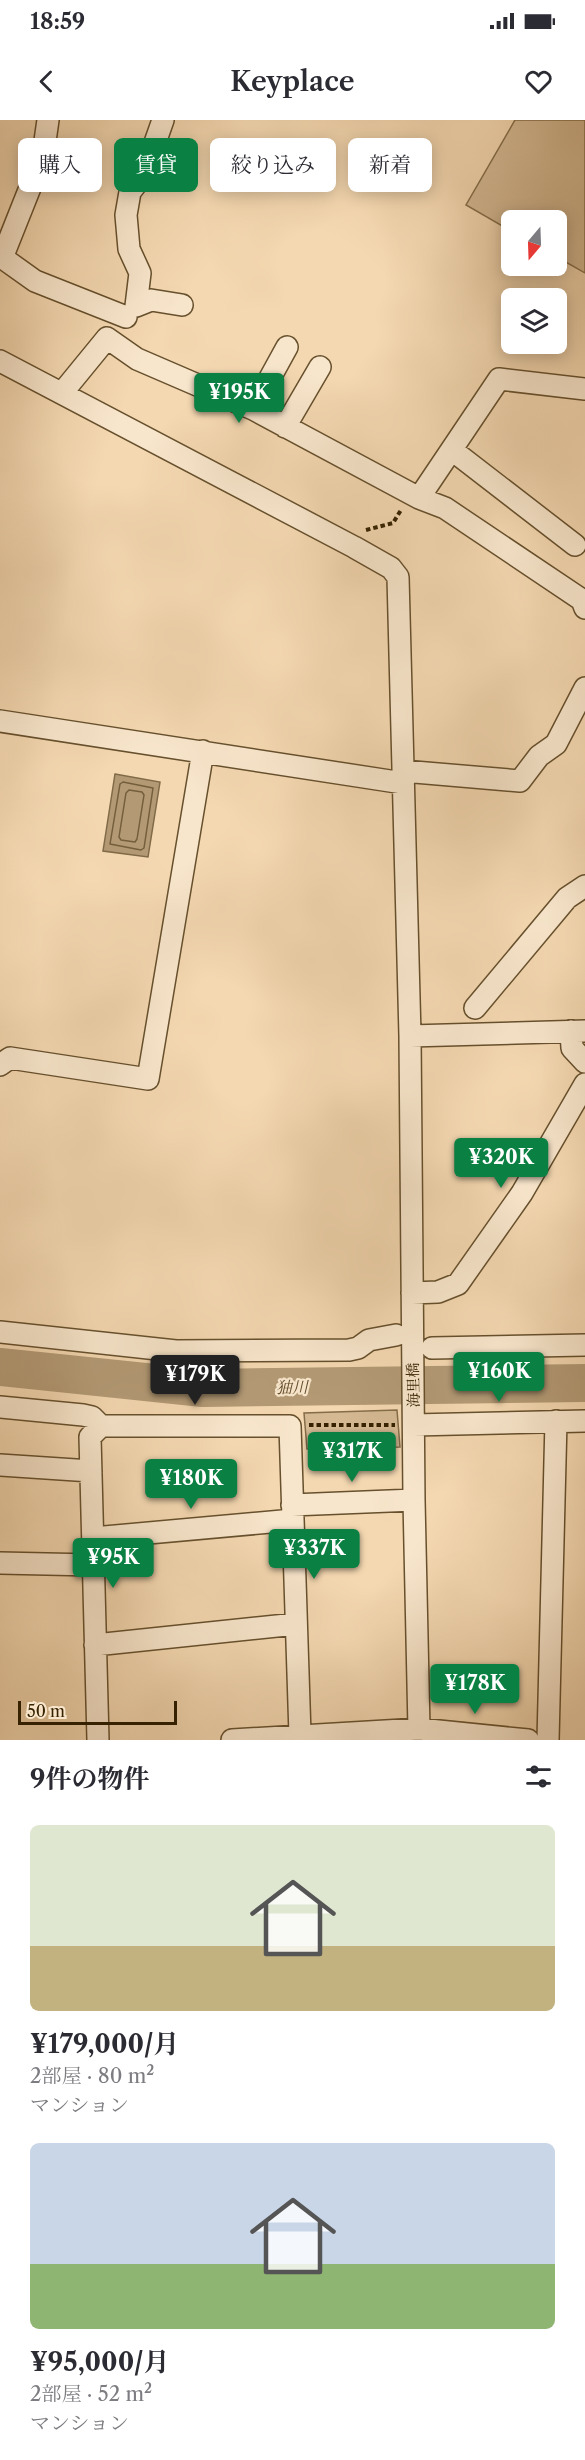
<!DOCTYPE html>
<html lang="ja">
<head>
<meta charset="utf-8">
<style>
	:root { --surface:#fff; --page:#f2f2f3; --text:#2b2b33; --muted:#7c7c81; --accent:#0b8043 }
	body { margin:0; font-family:"Libre Caslon Text","Noto Serif JP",serif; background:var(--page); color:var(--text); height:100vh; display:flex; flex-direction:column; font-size:22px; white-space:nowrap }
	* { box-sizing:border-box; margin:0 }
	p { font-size:20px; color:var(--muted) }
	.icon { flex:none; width:33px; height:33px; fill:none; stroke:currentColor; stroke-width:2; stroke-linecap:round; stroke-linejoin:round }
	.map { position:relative; height:1620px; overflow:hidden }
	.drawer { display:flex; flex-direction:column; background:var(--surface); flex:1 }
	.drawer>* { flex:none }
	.banner { position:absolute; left:18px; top:18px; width:549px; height:54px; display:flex; gap:12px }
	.needle { width:39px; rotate:199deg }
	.controls { position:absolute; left:501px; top:90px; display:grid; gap:12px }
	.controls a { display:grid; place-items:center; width:66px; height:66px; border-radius:9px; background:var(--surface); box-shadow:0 3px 15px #0003; font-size:30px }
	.scale { position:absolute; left:18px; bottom:15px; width:159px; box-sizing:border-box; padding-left:6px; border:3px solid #362201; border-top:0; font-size:16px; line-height:21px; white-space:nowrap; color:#362201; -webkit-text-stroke:4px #f8e6cc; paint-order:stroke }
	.price { position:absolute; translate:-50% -51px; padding:0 14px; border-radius:6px; background:var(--accent); color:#fff; font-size:20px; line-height:39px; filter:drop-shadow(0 2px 3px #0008) }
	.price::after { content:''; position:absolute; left:50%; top:36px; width:18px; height:14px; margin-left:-9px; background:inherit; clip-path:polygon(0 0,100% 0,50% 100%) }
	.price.selected { background:#222; color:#fff }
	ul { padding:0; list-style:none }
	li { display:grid; align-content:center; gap:12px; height:318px; padding:0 30px }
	li span { display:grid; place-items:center; height:186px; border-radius:9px; color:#555 }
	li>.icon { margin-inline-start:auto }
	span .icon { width:108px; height:108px; fill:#fffc; stroke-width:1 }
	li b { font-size:26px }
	h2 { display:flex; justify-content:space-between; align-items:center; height:72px; padding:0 30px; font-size:26px }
	.pill { padding:0 21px; border-radius:9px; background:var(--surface); box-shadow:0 3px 15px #0003; font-size:21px; line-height:54px }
	.pill.selected { background:var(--accent); color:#fff }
	.status { display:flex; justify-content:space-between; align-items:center; height:42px; padding:0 30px; background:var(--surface); direction:ltr }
	.status svg { height:16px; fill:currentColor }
	header { display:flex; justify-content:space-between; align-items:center; height:78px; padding:0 30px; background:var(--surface); font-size:27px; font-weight:600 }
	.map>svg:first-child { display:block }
	.green { fill:#d4b993; stroke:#856e4a; stroke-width:1.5 }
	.water { fill:#b39a75; stroke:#816a47; stroke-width:1.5 }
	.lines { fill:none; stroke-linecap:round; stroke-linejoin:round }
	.shore { stroke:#745e3b; stroke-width:1.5 }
	.river { stroke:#b39a75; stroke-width:38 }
	.minor-casing { stroke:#66502d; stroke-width:24 }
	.path { stroke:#362201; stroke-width:4; stroke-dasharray:4.5 3; stroke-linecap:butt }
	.minor { stroke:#f8e6cc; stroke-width:21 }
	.labels { text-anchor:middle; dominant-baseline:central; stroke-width:4.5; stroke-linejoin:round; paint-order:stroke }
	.street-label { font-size:15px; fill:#362201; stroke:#f8e6cc }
	.water-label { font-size:16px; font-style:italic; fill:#624c2a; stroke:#f8e6cc }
</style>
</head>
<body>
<div class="status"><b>18:59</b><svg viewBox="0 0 49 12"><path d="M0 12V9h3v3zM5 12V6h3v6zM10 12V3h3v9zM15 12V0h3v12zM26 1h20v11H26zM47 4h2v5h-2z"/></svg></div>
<header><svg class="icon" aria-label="back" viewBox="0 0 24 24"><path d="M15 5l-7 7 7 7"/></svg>Keyplace<svg class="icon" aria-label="heart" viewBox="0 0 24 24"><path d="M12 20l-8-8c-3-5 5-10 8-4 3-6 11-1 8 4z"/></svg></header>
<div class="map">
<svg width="585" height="1620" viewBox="0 0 585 1620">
	<rect width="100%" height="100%" fill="#f4d8b1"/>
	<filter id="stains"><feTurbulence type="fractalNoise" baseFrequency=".00333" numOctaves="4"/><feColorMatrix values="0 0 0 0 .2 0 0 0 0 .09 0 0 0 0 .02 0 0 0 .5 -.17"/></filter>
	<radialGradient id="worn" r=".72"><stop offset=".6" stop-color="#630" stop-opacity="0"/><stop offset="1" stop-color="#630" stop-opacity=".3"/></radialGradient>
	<path class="green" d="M515,0H585V153L557,137L556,100H512L511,111L466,85Z
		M397,1290L400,1327L307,1329L304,1293Z"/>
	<path class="water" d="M115,654L160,662L148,737L103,731Z"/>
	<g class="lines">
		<path class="shore" d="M123,662L153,668L144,728L141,730L110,724L120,664Z
			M129,670L142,672L144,675L137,719L135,722L121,720L119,717L126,673Z"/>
		<path class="river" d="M0,1247L203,1268L585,1263"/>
		<g class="minor-casing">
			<path id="minor" d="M163,0L144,54L130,72L126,95L129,129L140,153L136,186L151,180L182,185
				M0,136L35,161L126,197
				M2,138L43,35L48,0
				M0,241L354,427L391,448L398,457L410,916L414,1380L419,1609
				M62,273L107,218L137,239L253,289L419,378L445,388L582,480L585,488
				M253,289L287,227
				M285,307L320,247
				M452,330L575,425
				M419,378L499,259L585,269
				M0,601L403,663
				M403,651L520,661L539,636L556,624L585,568
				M475,888L567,778L585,766
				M571,911L572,928L585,942
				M410,916L585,911
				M0,945L10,938L148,959L203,631
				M412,1173L438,1172L458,1164L522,1073L585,964
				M0,1212L176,1231L349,1230L358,1228L369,1220L396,1215
				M432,1228L585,1225
				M0,1287L83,1295L92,1297L101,1306
				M414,1305L585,1301
				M0,1345L91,1351
				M292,1385L414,1380
				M93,1418L293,1400
				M0,1443L93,1445
				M95,1525L296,1504
				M98,1620L90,1317L101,1306H290L300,1615
				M232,1620L419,1609L528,1620
				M548,1620L556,1301"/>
		</g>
		<path class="path" d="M366,410L393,403L401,390
			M309,1305H395"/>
		<use href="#minor" class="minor"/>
	</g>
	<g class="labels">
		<g class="street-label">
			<text transform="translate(413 1265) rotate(-91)">海里橋</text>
		</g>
		<g class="water-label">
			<text transform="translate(292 1267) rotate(-1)">㹨川</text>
		</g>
	</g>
	<rect width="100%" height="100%" filter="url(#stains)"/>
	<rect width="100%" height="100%" fill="url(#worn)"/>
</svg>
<div class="controls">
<a><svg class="needle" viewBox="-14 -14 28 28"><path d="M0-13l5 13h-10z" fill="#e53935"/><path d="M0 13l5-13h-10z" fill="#7c7c81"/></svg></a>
<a><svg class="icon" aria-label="layers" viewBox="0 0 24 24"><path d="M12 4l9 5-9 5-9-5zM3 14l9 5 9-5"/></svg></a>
</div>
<div class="scale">50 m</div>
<b class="price" style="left:239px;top:304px">¥195K</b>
<b class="price" style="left:501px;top:1069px">¥320K</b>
<b class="price" style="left:499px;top:1283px">¥160K</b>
<b class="price selected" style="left:195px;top:1286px">¥179K</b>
<b class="price" style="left:352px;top:1363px">¥317K</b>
<b class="price" style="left:191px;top:1390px">¥180K</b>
<b class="price" style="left:314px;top:1460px">¥337K</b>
<b class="price" style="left:113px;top:1469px">¥95K</b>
<b class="price" style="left:475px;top:1595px">¥178K</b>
<div class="banner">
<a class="pill">購入</a>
<a class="pill selected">賃貸</a>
<a class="pill">絞り込み</a>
<a class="pill">新着</a>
</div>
</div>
<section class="drawer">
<h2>9件の物件<svg class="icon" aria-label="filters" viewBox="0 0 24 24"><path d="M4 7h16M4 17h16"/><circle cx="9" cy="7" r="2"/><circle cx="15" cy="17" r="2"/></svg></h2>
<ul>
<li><span style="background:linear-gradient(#dfe7d0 65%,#c2b280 0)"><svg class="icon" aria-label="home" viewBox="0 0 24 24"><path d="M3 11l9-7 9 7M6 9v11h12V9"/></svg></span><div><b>¥179,000/月</b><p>2部屋 · 80 m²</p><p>マンション</p></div></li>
<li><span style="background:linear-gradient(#c9d6e8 65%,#8fb573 0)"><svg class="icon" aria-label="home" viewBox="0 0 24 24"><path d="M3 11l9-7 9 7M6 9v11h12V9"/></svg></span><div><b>¥95,000/月</b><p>2部屋 · 52 m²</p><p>マンション</p></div></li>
</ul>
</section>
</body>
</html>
